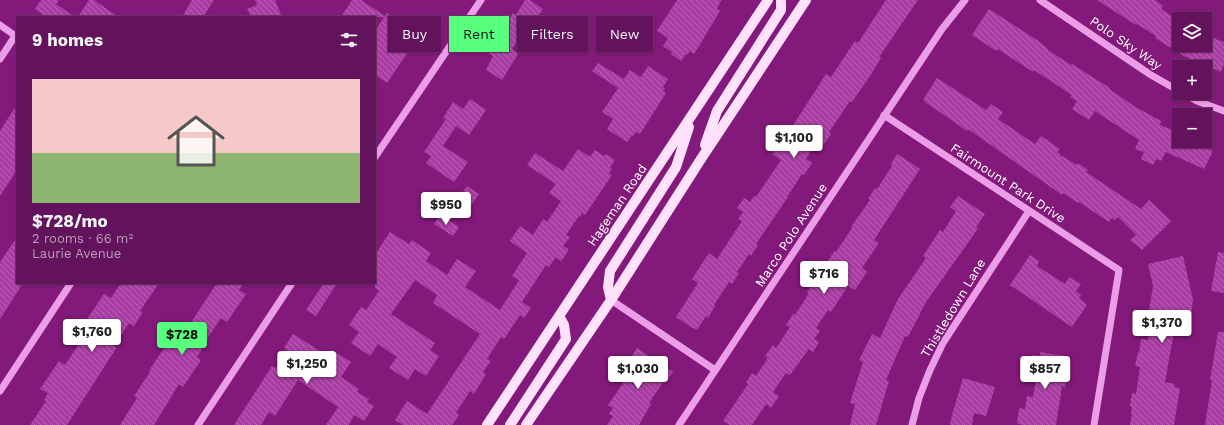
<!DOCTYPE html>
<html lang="en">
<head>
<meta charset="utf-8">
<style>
	:root { --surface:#62135c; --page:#681c62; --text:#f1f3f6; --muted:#bb9ebb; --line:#763272; --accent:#57ff7d }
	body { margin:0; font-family:"Work Sans",sans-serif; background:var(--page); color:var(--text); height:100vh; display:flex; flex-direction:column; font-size:15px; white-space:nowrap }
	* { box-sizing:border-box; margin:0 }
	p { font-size:13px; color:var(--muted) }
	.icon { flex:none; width:22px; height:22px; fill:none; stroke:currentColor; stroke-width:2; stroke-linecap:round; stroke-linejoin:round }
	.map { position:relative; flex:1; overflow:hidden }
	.side { position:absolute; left:16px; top:16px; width:360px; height:268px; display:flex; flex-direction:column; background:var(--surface); border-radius:0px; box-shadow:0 1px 3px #0004,0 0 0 1px var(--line) }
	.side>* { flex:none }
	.hud { position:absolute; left:388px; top:16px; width:380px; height:36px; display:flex; gap:8px }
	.tools { position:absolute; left:1172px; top:12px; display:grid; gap:8px }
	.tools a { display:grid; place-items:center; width:40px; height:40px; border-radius:0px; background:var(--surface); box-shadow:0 1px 3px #0004,0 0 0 1px var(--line); font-size:20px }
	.price { position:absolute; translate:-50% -34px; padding:0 9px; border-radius:4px; background:#fff; color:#222; font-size:13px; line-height:26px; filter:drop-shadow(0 1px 2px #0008) }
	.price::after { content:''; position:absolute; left:50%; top:24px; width:12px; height:9px; margin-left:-6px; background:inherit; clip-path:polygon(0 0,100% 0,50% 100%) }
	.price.current { background:var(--accent); color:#111 }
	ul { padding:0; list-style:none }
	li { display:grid; align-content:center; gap:8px; height:212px; padding:0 16px }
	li+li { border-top:1px solid var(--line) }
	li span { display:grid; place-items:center; height:124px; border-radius:0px; color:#555 }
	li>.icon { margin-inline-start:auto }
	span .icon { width:72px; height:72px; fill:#fffc; stroke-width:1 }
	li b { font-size:17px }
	h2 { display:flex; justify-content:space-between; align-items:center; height:48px; padding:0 16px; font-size:17px }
	.tag { padding:0 14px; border-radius:0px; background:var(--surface); box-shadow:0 1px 3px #0004,0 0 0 1px var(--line); font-size:14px; line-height:36px }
	.tag.current { background:var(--accent); color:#111 }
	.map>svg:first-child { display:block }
	.building { fill:url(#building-back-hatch) }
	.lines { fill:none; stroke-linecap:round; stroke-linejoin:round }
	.minor { stroke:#ec9de7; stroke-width:7 }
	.major { stroke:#ffe1fb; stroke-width:10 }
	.labels { text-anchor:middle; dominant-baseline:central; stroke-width:3.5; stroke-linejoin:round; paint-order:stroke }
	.street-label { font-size:13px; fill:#fff; stroke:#83197a }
</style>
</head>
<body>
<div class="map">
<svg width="1224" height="425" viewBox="0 0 1224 425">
	<defs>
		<pattern id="building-back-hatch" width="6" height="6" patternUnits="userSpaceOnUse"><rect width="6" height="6" fill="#aa3da3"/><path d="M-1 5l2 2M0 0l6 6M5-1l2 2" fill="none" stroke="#bb64b5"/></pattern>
	</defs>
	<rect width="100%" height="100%" fill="#83197a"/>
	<path class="building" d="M41,0H59L56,4L75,17H46L35,9Z
		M89,0H94L118,17H78Z
		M192,0H214L203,17H182Z
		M255,0H275L282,17H251L247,9L257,5Z
		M352,0H361L385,16L387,13L418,33L412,41L414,43L387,83L375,75V31L384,17H341Z
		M525,0H530L543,9L537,18L551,27L541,43L524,32L512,49L518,54L502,80L486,70L493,56L487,52L513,13L516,15Z
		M677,0H721L717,9L720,11L702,41L694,54L690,51L687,55L686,54L681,61L671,54L672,52L663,46L668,38L657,31Z
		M886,0H918L879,57L881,58L870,76L852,102L850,101L829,132L831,134L824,144L817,141L806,159L812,163L804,175L802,174L787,197H788L756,244L758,245L751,256L749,254L737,272L739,273L732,284L729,282L714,305L715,306L708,318L706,316L697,330L691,327L676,317L698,283L692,279L709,253L717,259L742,221L738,219L743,212L737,208L744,198L750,202L754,196L756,197L781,160L772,154L788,129L790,130L826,74L831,77L855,41L858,43Z
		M1097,0H1155L1163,6L1161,9L1179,21V45H1205V35L1224,42V64L1221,72L1184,56L1155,38L1156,36L1137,24L1136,25Z
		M989,9L1040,42L1048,49V50L1071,65L1072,64L1110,88L1109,89L1134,106L1161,121L1160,125L1175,131L1171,141H1204L1212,145L1210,149L1213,151L1204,169L1166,152L1161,161L1156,159L1153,165L1141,159L1144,152L1135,149L1139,140L1095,111L1089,120L1072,109L1077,101L1070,97L1072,95L1034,70L1033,72L998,49L996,51L972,35Z
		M598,63L624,79L630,70L641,77L648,66L668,79L663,87L665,89L663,91L666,93L640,134L636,132L633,136L632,135L627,142L607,129L613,119L602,112L618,88L592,71Z
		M937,78L986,110L991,104L1003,112L998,119L1035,144L1041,136L1060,149L1057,152L1060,154V155L1077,165L1078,163L1088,170L1086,172L1141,209L1149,200L1171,221L1142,250L1130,240L1136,235L1118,217L1115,220L1112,218L1109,222L1079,202L1078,203L1063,193L1062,195L968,129L967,131L925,102V101L923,100Z
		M470,99L486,110L469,135L456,126L443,146L468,162L454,182L426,163L431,156L424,152L446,119L443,118L453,102L463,109Z
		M17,104V170L0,196V131Z
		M578,149L590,157L595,150L604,156L606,154L615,160L610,167L612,169L609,173L612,175L585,215L582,213L580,217L579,216L566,235L570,237L563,246L568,249V251L562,260L561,261L556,257L549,267L546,265L522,302L531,308L524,318L520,315L504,339L501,337L487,359L491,361L483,372L486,374L474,394L470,391L456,413L459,415L452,425H403L395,420L407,401L427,414L480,334L433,303L437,295L415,280L391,314L435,343L430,350L439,356L426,376L415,369L408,380L389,368L397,357L378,344L370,356L351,343L359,332L349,325L361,307L366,310L379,291L375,288V255L390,232L409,244L412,240L431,253L426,261L447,275L457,259L476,271L465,287L500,310L519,280L512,276L527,253L510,241L520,226L533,235L543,219L547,222L561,201L549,193L556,184L527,165L535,153L563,171Z
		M897,154L920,169L874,240L879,243L862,268L867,272L855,290L848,286L831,312L828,310L816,328L820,331L814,339L819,342L813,352L809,349L790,375L786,373L773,392L779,396L771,408L766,404L752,425H730L723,421L748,384L746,383L752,373L756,376L768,358L765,356L773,345L776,348L790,327L786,325L793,314L795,315L809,293L807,292L818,276L835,250L836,252L852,228L851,227L870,200L868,199L875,188L877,189L892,166L891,164Z
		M467,186L479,194L470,207L458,199Z
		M958,196L985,214L976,227L978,228L970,240L926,302L908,337L905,336L886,380L889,381L876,425H850L855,404L850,403L863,362L859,360L872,334L880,338L898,299L926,258L923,256L940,230L943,232L956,211L950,207Z
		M440,215L459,227L453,236L434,224Z
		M17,237V283H23L0,319V262Z
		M1218,252L1224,253V293L1211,291Z
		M1030,255L1039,261L1037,266L1065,284L1069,277L1081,284L1076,291L1081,295L1079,298L1087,305L1072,327L1010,285Z
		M1183,256L1193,300L1190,323L1184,322L1182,333L1174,332L1165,382L1175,384L1174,387L1180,388L1174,425H1130L1132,414H1131L1132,407L1130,406L1132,393L1136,394L1140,367L1135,366L1138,352L1139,353L1141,339L1148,340L1153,310H1149L1153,286L1148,264Z
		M121,283H159L140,311L143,312L134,326L129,323L114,346L117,347L67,425H30L46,401L44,400L48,393L40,389L59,361L65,365L79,344L87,331L81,328L104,294L111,298Z
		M217,283H244L239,290L246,294L227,322L221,318L207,339L208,340L197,357L201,360L183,387L179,384L154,425H120L137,398L134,396L150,372L149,371L158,357L173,335L178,338L186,326L188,327Z
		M324,283H337L316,316L306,310Z
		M1218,332H1224V425H1205L1212,380H1210Z
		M293,334L328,356L332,350L351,362L341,377L359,389L357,392L369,399L367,402L374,406L364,421L354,415L349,425H326L338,407L298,380L275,416L269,412L261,425H234L272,366L276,368L288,351L284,348Z
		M637,348L673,372L666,382L664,381L649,403L651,404L639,425H607L613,416L609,414L613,408L608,405L635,366L628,362Z
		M1040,352L1070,357L1065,387L1062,386L1056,425H1022L1017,423L1019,408L1025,409L1027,396L1033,397L1038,368L1030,367L1032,355L1040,356Z
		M963,378L995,387L986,416L974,413L972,425H950L952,415Z"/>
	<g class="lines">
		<path class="minor" d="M1040,0L1151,75L1179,91
			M0,25L17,37
			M0,59L15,36
			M1182,93L1197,101L1224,111
			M884,115L1119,270L1094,425
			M375,157L481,0
			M611,300L715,370
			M0,391L71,283
			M198,425L292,283
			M679,425L942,29L965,0
			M912,425L919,398L930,370L943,343L1029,211"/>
		<path class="major" d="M705,145L717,111L781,10V0
			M611,300L608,287L610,271L676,167L689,127
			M487,425L768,0
			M510,425L566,339L564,325L559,316
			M526,425L611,300L701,159L806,0"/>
	</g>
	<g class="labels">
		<g class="street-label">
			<text transform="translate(1126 43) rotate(34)">Polo Sky Way</text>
			<text transform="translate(1008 183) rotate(33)">Fairmount Park Drive</text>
			<text transform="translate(617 205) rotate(-56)">Hageman Road</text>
			<text transform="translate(791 235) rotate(-57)">Marco Polo Avenue</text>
			<text transform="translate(953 308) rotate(-59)">Thistledown Lane</text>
		</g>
	</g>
</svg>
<div class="tools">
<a><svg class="icon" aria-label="layers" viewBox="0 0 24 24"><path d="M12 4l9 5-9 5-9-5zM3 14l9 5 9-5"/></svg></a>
<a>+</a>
<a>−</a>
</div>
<b class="price" style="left:794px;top:159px">$1,100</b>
<b class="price" style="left:446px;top:226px">$950</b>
<b class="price" style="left:824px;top:295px">$716</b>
<b class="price" style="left:1162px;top:344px">$1,370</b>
<b class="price" style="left:92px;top:353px">$1,760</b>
<b class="price current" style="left:182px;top:356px">$728</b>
<b class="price" style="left:307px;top:385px">$1,250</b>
<b class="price" style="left:638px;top:390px">$1,030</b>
<b class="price" style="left:1045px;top:390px">$857</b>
<div class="hud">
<a class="tag">Buy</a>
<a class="tag current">Rent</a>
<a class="tag">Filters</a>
<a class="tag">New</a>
</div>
<section class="side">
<h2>9 homes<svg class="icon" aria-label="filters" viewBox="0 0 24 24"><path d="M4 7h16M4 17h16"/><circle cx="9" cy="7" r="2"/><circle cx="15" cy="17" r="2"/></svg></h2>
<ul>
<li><span style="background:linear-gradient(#f6c9c9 60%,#8fb573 0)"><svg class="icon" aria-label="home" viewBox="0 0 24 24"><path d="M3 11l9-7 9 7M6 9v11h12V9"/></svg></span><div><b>$728/mo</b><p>2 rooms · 66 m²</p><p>Laurie Avenue</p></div></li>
</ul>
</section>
</div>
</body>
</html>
